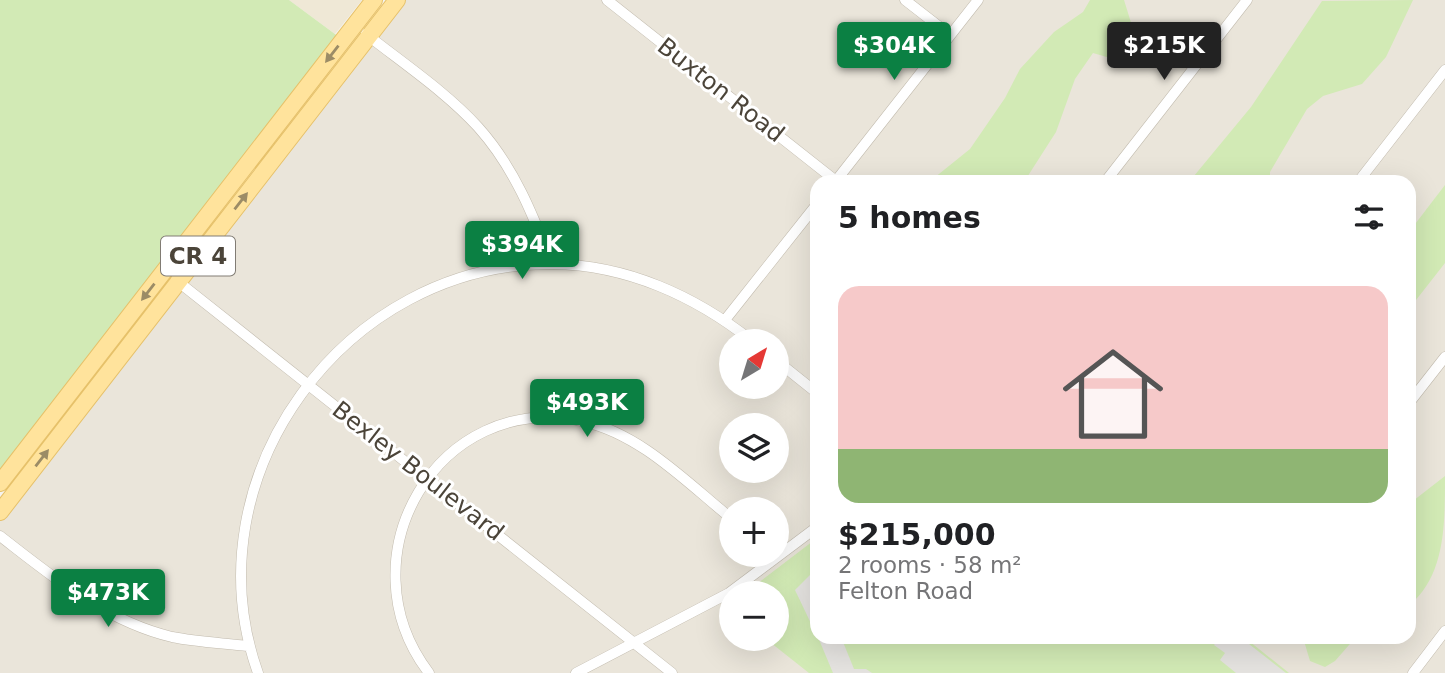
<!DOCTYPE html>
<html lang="en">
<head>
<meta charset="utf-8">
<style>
	:root { --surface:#fff; --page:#f2f2f2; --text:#202124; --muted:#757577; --accent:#0b8043 }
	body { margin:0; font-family:"DejaVu Sans",sans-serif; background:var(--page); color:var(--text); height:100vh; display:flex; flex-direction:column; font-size:26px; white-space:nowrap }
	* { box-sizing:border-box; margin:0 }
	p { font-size:23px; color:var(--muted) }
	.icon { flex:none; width:38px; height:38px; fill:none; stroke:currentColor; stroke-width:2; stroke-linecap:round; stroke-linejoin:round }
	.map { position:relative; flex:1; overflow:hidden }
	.drawer { position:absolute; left:810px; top:175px; width:606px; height:469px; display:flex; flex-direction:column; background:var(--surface); border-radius:21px; box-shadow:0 7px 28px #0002 }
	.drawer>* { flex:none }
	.needle { width:46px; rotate:38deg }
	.tools { position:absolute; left:719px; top:329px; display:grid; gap:14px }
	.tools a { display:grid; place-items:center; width:70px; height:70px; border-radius:50%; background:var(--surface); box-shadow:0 7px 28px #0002; font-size:35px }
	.price { position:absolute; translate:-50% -60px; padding:0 16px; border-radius:7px; background:var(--accent); color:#fff; font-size:23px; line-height:46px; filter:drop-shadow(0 2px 4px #0008) }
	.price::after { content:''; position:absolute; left:50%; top:42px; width:21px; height:16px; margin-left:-10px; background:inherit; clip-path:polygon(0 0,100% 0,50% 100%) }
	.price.current { background:#222; color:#fff }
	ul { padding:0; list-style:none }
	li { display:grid; align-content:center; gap:14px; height:371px; padding:0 28px }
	li span { display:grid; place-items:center; height:217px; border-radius:21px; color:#555 }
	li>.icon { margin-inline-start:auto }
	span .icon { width:126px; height:126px; fill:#fffc; stroke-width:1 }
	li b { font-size:30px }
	h2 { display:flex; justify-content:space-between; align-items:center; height:84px; padding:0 28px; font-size:30px }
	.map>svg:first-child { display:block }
	.residential { fill:#eae5da; fill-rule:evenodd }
	.education { fill:#efe8d6 }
	.green { fill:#d2eab5 }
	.parking { fill:#e5e3e0 }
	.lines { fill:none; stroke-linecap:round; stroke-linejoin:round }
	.street-casing { stroke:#c2bbae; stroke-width:11 }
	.primary-casing { stroke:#e6c16a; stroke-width:18 }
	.street { stroke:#fff; stroke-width:10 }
	.primary { stroke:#ffe39c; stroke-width:16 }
	.oneway { fill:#9c8c66 }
	.labels { text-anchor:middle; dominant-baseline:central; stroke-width:6; stroke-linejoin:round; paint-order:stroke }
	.shield { fill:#fff; stroke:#817c74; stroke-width:2 }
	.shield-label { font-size:23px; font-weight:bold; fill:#4b4439 }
	.street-label { font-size:24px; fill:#4b4439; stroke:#fff }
</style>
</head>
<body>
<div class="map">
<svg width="1445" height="673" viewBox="0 0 1445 673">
	<rect width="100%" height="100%" fill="#f6f3ec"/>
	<path class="residential" d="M397,0H1445V673H0V512ZM817,182H1409V637H817ZM732,341H777V387H732ZM732,425H777V471H732ZM732,509H777V555H732ZM732,593H777V639H732Z"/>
	<path class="education" d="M289,0H362L335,34Z"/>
	<path class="green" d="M0,0H289L343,40L0,483Z
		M1090,0H1124L1133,29L1134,65L1093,53L1075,79L1056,132L1024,182H929L970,149L1005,98L1020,69L1054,32L1083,12Z
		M1413,0L1386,57L1362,84L1323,96L1307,109L1270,172V182H1189L1251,107L1322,1Z
		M1445,185V263L1409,309V232Z
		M1445,476C1445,527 1445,575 1409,606V504Z
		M817,538V637H1244L1289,673H809L766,639H777V593H745Z
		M1306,637H1356L1335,661L1325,667L1310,661L1304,641Z"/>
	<path class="parking" d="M811,574L817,581V636L795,590Z
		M818,637H841L854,669H866L872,673H833Z
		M1220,637H1240L1286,673H1236L1220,660L1225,653L1214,645Z"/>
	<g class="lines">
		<g class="street-casing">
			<path id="street" d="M607,0L836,181
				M905,0L950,35
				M366,34C404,64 446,92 478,127C514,167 533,215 552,264
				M835,182L978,0
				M1105,182L1247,0
				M1358,182L1445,70
				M176,280L672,673
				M725,320L817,204
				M777,361L817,393
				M1409,403L1445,357
				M0,536C53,577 105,621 172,637C197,642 223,643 248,646
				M258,673C188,477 345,262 553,264C627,265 695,296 752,341
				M429,673C341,558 438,390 582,421C641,434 686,482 732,519
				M576,673L729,593L817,527
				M1413,673L1445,631"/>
		</g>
		<g class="primary-casing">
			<path id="primary" d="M0,483L374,0
				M0,512L397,0"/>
		</g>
		<use href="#street" class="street"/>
		<use href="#primary" class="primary"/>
	</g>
	<defs><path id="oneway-solid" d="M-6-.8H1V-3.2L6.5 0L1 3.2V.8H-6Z" transform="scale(1.75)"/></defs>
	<g class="oneway">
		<use href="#oneway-solid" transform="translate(332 54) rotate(128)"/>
		<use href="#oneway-solid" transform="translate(241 201) rotate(-52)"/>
		<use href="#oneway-solid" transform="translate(148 292) rotate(128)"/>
		<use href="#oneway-solid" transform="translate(42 458) rotate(-52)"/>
	</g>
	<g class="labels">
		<rect class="shield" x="161" y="236.5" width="74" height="39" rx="5"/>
		<g class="shield-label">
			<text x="198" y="256">CR 4</text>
		</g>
		<g class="street-label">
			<text transform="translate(721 90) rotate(38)">Buxton Road</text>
			<text transform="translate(418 471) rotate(38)">Bexley Boulevard</text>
		</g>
	</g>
</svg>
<div class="tools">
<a><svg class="needle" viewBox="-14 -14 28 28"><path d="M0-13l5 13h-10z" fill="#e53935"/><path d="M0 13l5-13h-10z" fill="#757577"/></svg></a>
<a><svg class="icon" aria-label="layers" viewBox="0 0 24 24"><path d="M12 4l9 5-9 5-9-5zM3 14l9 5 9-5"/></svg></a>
<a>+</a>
<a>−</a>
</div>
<b class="price" style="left:894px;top:82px">$304K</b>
<b class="price current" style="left:1164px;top:82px">$215K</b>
<b class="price" style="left:522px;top:281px">$394K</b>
<b class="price" style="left:587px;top:439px">$493K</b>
<b class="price" style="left:108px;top:629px">$473K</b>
<section class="drawer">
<h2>5 homes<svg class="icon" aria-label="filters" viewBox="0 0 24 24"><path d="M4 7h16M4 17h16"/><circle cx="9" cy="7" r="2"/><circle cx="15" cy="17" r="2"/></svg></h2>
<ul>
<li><span style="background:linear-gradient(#f6c9c9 75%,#8fb573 0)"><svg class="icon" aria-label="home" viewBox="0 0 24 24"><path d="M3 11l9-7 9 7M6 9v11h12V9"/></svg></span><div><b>$215,000</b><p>2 rooms · 58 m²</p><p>Felton Road</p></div></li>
</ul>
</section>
</div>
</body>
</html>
